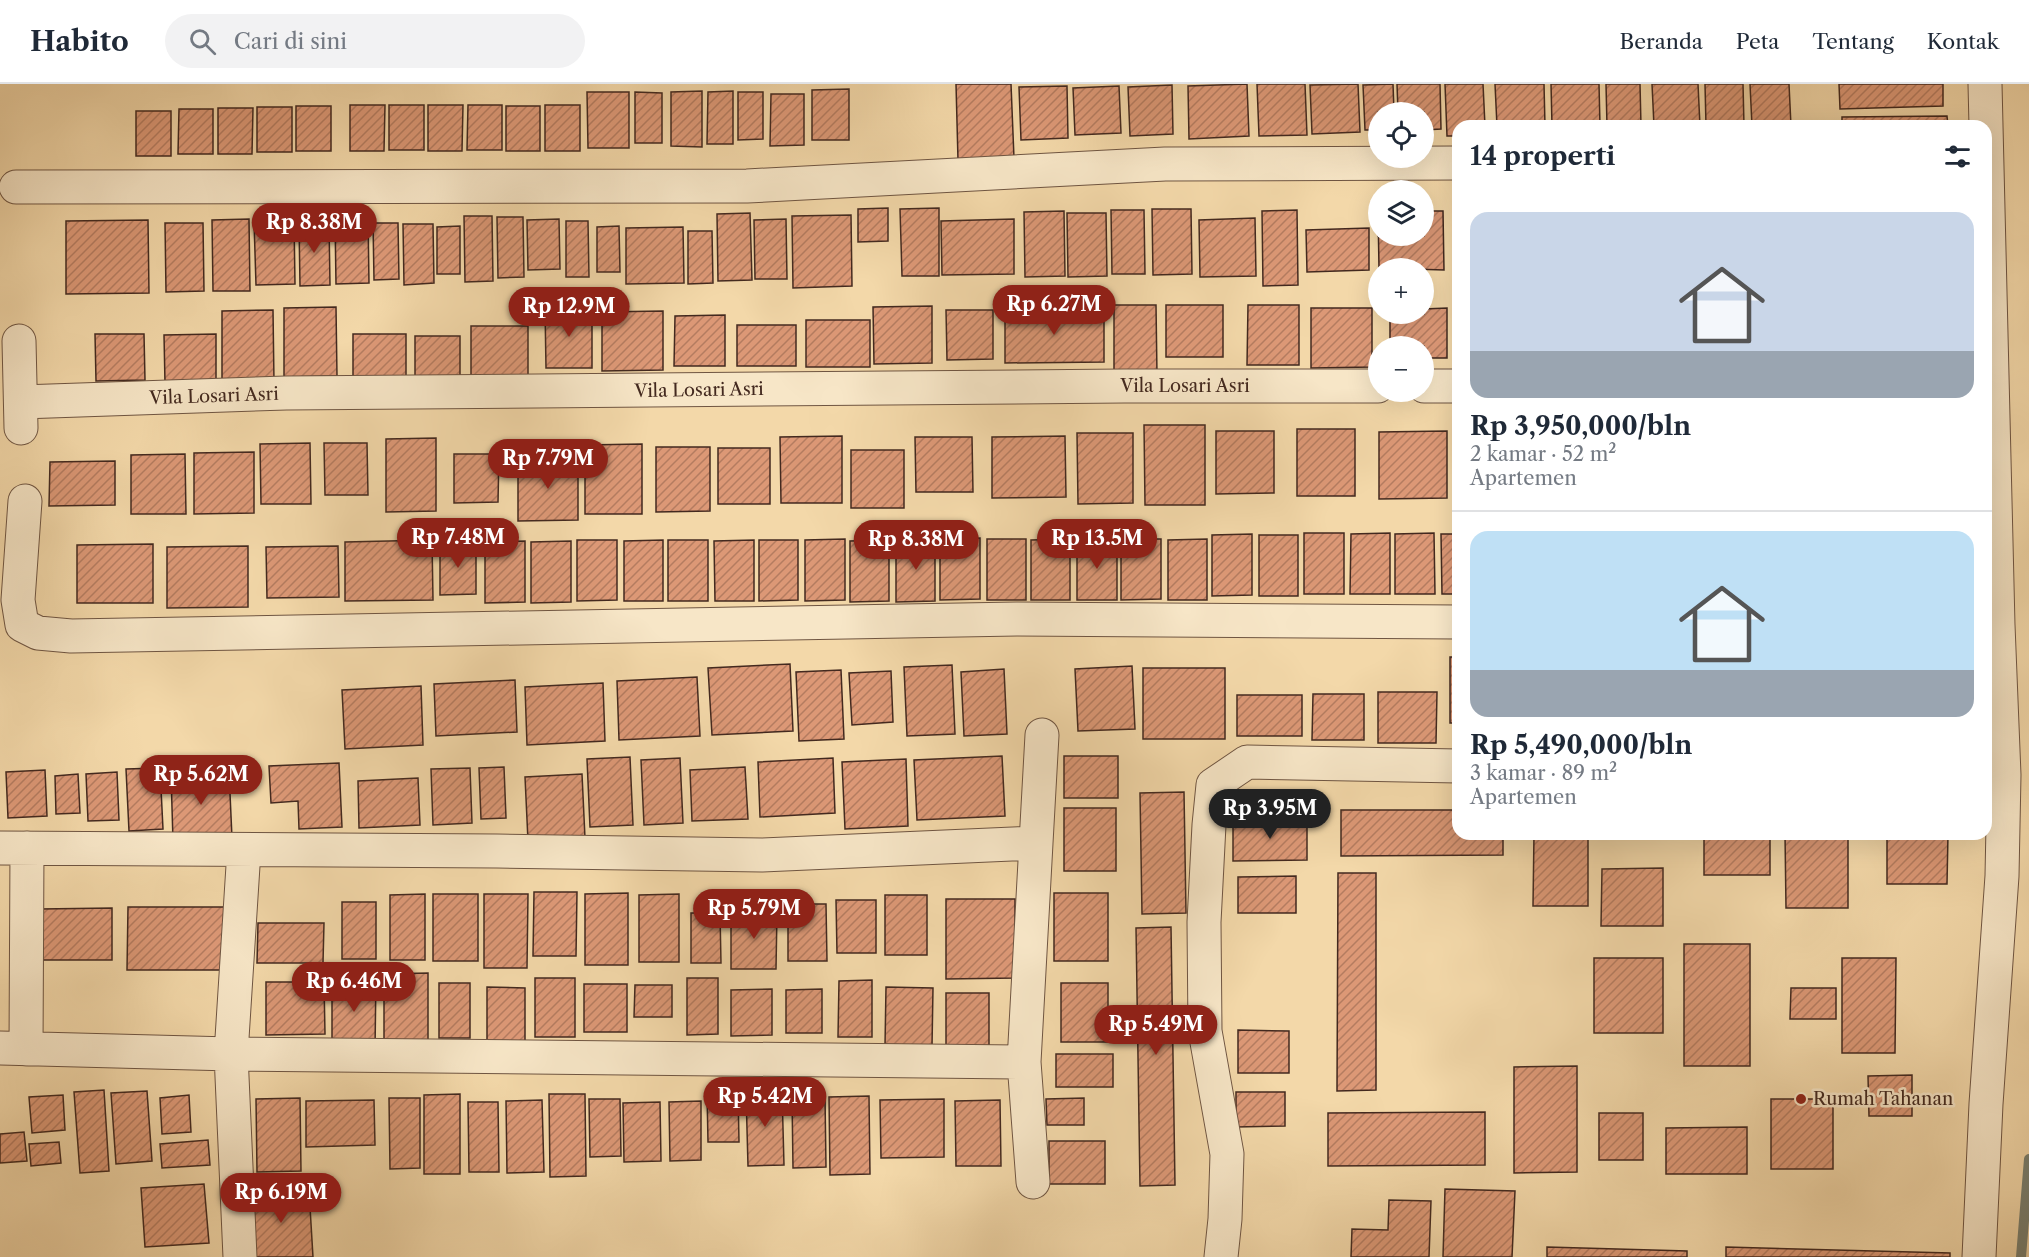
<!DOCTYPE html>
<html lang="id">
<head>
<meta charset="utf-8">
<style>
	:root { --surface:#fff; --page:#f2f2f3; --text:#1f2937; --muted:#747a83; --line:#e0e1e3; --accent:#8f2418 }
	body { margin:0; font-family:"Libre Caslon Text",serif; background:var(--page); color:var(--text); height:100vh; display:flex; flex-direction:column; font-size:22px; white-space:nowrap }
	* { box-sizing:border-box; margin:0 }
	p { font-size:20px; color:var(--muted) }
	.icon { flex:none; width:33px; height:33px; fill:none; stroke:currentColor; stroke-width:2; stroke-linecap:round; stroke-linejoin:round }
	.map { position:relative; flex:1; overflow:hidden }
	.panel { position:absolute; left:1452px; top:36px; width:540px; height:720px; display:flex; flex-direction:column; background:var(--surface); border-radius:18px; box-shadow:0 6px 24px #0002 }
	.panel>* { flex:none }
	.buttons { position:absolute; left:1368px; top:18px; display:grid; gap:12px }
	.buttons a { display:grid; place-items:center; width:66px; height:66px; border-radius:50%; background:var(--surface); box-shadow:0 6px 24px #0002; font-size:30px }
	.price { position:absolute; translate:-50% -51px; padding:0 14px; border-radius:21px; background:var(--accent); color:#fff; font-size:20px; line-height:39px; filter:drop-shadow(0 2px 3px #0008) }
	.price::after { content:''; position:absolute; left:50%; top:36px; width:18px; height:14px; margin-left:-9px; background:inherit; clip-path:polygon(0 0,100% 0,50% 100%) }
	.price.on { background:#222; color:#fff }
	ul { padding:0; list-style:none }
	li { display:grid; align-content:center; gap:12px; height:318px; padding:0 18px }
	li+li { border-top:2px solid var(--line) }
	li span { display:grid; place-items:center; height:186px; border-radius:18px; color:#555 }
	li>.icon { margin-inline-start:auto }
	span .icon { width:108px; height:108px; fill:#fffc; stroke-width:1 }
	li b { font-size:26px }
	h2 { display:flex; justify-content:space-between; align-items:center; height:72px; padding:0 18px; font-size:26px }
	header { display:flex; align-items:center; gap:36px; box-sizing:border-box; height:84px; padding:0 30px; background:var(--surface); border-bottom:2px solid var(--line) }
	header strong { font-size:28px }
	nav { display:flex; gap:33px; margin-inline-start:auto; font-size:21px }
	.search { width:420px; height:54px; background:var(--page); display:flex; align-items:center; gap:15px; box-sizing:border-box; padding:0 21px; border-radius:33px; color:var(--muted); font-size:22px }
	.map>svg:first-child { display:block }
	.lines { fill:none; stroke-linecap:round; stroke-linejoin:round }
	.stream { stroke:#788071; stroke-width:10 }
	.building { fill:url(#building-hatch); stroke:#43291f; stroke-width:1.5 }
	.minor-casing { stroke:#6f5542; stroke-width:35 }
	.minor { stroke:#f7e6c7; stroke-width:33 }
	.poi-dot { fill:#8f2418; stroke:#f7e6c7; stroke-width:2 }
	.labels { text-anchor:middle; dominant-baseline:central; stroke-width:5; stroke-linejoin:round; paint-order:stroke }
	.street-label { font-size:18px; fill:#43291f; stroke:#f7e6c7 }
	.poi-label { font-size:18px; fill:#43291f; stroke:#f7e6c7; text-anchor:start }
</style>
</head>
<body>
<header>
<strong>Habito</strong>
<div class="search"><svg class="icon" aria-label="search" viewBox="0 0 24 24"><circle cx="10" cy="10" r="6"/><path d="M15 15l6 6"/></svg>Cari di sini</div>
<nav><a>Beranda</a><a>Peta</a><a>Tentang</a><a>Kontak</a></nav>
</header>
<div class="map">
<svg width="2029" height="1173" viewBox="0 0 2029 1173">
	<defs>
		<pattern id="building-hatch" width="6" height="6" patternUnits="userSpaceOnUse" patternTransform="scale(1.5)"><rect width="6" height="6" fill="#dc9876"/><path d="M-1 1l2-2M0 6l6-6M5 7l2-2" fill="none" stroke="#b47c60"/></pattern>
	</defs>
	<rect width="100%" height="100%" fill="#f3d8a9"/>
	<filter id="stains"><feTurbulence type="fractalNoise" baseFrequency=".00333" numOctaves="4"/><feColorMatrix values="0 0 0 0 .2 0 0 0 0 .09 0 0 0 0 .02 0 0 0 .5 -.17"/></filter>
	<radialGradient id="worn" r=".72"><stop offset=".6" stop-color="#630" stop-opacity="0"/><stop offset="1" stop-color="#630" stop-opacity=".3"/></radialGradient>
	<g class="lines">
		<path class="stream" d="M2021,1173L2029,1075"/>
	</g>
	<path class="building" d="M956,0H1011L1014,74L958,76Z
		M1247,0L1249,52L1189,55L1188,2Z
		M1257,0H1305L1307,51L1259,52Z
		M1358,0L1360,48L1312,50L1310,1Z
		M1393,0L1394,28H1378V46H1365L1363,1Z
		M1397,0H1440L1441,45L1424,46V28H1398Z
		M1445,0H1483L1485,42H1458V52H1447Z
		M1495,0H1544L1545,42H1497Z
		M1551,0H1599L1600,42H1552Z
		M1606,0H1640L1641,42H1607Z
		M1652,0H1698L1700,42H1654Z
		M1705,0H1743L1744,42H1706Z
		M1750,0H1789L1791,42H1752Z
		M1839,0H1943V22L1840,25Z
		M1172,1L1173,50L1130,52L1128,3Z
		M1067,2L1068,54L1021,56L1019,3Z
		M1119,2L1121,49L1075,51L1073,4Z
		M849,5V56H812V6Z
		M702,7V63L671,62V8Z
		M733,7V60H707L708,8Z
		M587,8H629V64H588Z
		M635,8L662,9V59H635Z
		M738,8H763V55L738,56Z
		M771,10H804V61L770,62Z
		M350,21H385L384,67H350Z
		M389,21H424V66H389Z
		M428,21H463L462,67H428Z
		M468,21H502V66H467Z
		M545,21H580V67H545Z
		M296,22H331V67H296Z
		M506,22H540V67H506Z
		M257,23H292V68H257Z
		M218,24H253L252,70H218Z
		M179,25H213V70H178Z
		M136,27H171V72H136Z
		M1947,32L1948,42H1842V33Z
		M888,124V157L858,158V125Z
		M939,124V192H902L900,125Z
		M1152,125H1191L1192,190L1153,191Z
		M1111,126H1144L1145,190H1112Z
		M1297,126L1298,201L1263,202L1262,127Z
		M1064,127L1065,192L1025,193L1024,128Z
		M1424,127H1443L1444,186L1379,184L1378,128V152H1424Z
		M750,129L752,196L718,197L717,130Z
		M1067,129H1106L1107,192L1068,193Z
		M851,131L852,202L793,204L792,132Z
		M464,132H492L493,197L465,198Z
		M497,133H523L524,193L498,194Z
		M335,134H368L369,199L336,200Z
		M1255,134L1256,192L1200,193L1199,136Z
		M249,135L250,207H213L212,136Z
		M559,135L560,185L528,186L527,136Z
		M786,135L787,195H755L754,136Z
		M1014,135V190L942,191L941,137Z
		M148,136L149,209L66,210V137Z
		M294,136L295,200L256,201L254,137Z
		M566,137H588L589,193H566Z
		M165,139H203L204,207L166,208Z
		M299,139H329L330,201L300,202Z
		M373,139H398L399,195L374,196Z
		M403,140H433L434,199L404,201Z
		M460,142V190H437V143Z
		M619,142L620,188H597V143Z
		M683,143L684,199L626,200V144Z
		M1369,144V186L1307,188L1306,146Z
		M688,147H712L713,199L688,200Z
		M1114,221H1156L1157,291L1114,292Z
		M1166,221H1223V273H1166Z
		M1248,221H1299V281H1247Z
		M932,222V279L874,280L873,223Z
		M336,223L337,292L284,293V224Z
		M592,223V284H546L545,224Z
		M1311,224H1372V283L1311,284Z
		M1447,224V274H1424V262H1390V230H1424V225Z
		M1005,225H1104V278L1005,279Z
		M273,226L274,298L222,299V227Z
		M946,226H993V275L947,276Z
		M663,227V286L602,287V228Z
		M725,231V282H674L675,232Z
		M806,236H870V283H806Z
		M737,241H796V282H737Z
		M471,242H528V293H471Z
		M95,250H144L145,296L96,297Z
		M216,250V299H165L164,251Z
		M353,250H406V298H353Z
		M415,252H460V292L415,293Z
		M1144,341H1205V421H1145Z
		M1297,345H1355V412H1297Z
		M1216,347H1274V409L1216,410Z
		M1447,347V414L1379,415V348Z
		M1077,349H1133V419L1078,420Z
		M842,352V419H781L780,353Z
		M1065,352L1066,413L992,414V353Z
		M915,353H972L973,408H916Z
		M436,354V427L386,428V355Z
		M310,359L311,420H261L260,360Z
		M324,359H367L368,411H325Z
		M642,360V430H585V361Z
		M656,363H710V427L656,428Z
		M718,364H770V420H718Z
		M851,366H904V424H851Z
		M254,368V429L194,430V369Z
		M185,370L186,430H131V371Z
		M454,370H499L498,418L454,419Z
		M578,376V436L518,437V377Z
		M115,377V421L49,422L50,378Z
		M1304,449H1344V510H1304Z
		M1390,449V510H1350L1351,450Z
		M1434,449L1435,510H1395V450Z
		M1252,450V511L1212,512V451Z
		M1441,450H1458V510H1442Z
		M1259,451H1298V512H1259Z
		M980,454V515L940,516V455Z
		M845,455V516L805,517V456Z
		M987,455H1026V516H987Z
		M1070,455V516H1031V456Z
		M1121,455H1161V515L1121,516Z
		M1207,455V516H1168V456Z
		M432,456L433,516L345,517V458Z
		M577,456H617V516L577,517Z
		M663,456V517H624V457Z
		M668,456H708V517H668Z
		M754,456V517H715L714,457Z
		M759,456H798V516L759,517Z
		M889,456V517L850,518V457Z
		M935,456V517L896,518V457Z
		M1077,456H1117V516H1077Z
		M525,457V518L485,519V458Z
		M571,457V518L531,519V458Z
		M153,460V519H77V461Z
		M440,460H476V510L440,511Z
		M248,462V523L167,524V463Z
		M338,462L339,513L267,514L266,463Z
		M1450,573H1458V639H1450Z
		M790,580L793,647L712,651L708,584Z
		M952,581L955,650L907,652L904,583Z
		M1132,582L1135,645L1078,647L1075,585Z
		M1143,584H1225V655H1143Z
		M1004,585L1007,650L964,652L961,588Z
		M841,586L844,655L799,657L796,588Z
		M891,587L893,638L852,641L849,589Z
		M697,593L700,652L619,656L617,597Z
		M515,596L517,648L436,652L434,600Z
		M603,599L605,657L527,661L525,603Z
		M421,602L423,661L345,665L342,606Z
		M1378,608H1437L1436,659H1378Z
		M1313,610H1364V656H1312Z
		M1237,611H1302V652H1237Z
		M1002,672L1005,732L917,736L914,676Z
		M1064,672H1118V714H1064Z
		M630,673L633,741L590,743L587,675Z
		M680,674L683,739L644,741L641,676Z
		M833,674L835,729L760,733L758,678Z
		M906,675L908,742L845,745L842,678Z
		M339,679L342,743L299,745L298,717L271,719L269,682Z
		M504,683L506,734L481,735L479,684Z
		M745,683L748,735L692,737L690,686Z
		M160,684L163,745L129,747L126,685Z
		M470,684L472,739L433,741L431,685Z
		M45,686L47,732L8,734L6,688Z
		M229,687L232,754L173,757L171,690Z
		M117,688L119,736L88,737L86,690Z
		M78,690L80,729L56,730L55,692Z
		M582,690L585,754L528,757L525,693Z
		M418,694L420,741L359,744L358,697Z
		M1184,708L1186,829L1142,830L1140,709Z
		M1064,724H1116V787H1064Z
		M1341,726H1458V750H1503V771L1341,772Z
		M1233,736H1307V776L1233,777Z
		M1534,750H1588V822H1533Z
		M1704,750H1770V791H1704Z
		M1785,750H1848V824H1786Z
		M1887,750H1948L1947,800H1887Z
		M1663,784V842H1601L1602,785Z
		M1338,789H1376V1006L1337,1007Z
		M1296,792V829H1238V793Z
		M534,808H577L576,872H533Z
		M628,809V881H585V810Z
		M1054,809H1108V877H1054Z
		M425,810V876H390V811Z
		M433,810H478V877H433Z
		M484,810H528L527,884H484Z
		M679,810V878H639V811Z
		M885,811H927V871H885Z
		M946,815H1015V894L946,895Z
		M836,816H876V869H837Z
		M342,818H376V875H342Z
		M788,820H826L827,877H788Z
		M128,823H235L234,886H127Z
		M112,824V876H41L40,825Z
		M731,828H777L776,885H731Z
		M691,829H720L721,879H691Z
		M258,839H324L323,879H257Z
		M1171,843L1175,1101L1140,1102L1136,844Z
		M1684,860H1750V982H1684Z
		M1594,874H1663V949H1594Z
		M1842,874H1896L1895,969H1842Z
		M428,889V963H384V890Z
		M332,892H376L375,966H332Z
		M535,894H575V953H535Z
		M687,894H718V950L687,951Z
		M872,896V953H838L839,897Z
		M266,898H324L325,950L266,951Z
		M439,899H470V954H439Z
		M1061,899H1108V958H1061Z
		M584,900H627V948H584Z
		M635,901H672V933H634Z
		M487,903L525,904V957H487Z
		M886,903L933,904L932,963L885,962Z
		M1791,904H1836V935H1790Z
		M772,905V951L731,952V906Z
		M822,905V949H786V906Z
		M946,909H989V963H946Z
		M1238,946L1289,947V989H1238Z
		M1056,970H1113V1003H1056Z
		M1577,982V1088L1514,1089V983Z
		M1912,991V1032H1869L1868,992Z
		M104,1006L109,1087L80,1089L74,1008Z
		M147,1007L152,1077L116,1080L111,1009Z
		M738,1007L739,1058H708L707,1008Z
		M782,1007L784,1081L748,1082L746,1008Z
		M1236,1008H1285V1042L1236,1043Z
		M460,1010V1090H424V1011Z
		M549,1010H585L586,1092L550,1093Z
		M63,1011L65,1046L32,1049L29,1013Z
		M189,1011L191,1048L162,1050L160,1014Z
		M825,1012L826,1083L793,1084L792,1013Z
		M869,1012L870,1090L830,1091L829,1013Z
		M300,1014L301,1087L257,1088L256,1015Z
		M389,1014H420V1084L390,1085Z
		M1084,1014V1041H1047L1046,1015Z
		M589,1015H620L621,1072L590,1073Z
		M944,1015V1073L881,1074L880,1016Z
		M1771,1015H1833V1085H1771Z
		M374,1016L375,1061L306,1063V1017Z
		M542,1016L544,1088L507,1089L506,1017Z
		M1000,1016L1001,1082H956L955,1017Z
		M701,1017V1076L670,1077L669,1018Z
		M468,1018H498L499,1088H469Z
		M660,1018L661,1077L624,1078L623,1019Z
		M1485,1028V1081L1328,1082V1029Z
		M1599,1029H1643V1076H1599Z
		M1747,1043V1090H1666V1044Z
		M24,1048L27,1077L0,1079V1050Z
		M208,1056L210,1081L162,1084L160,1060Z
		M1049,1057H1105V1100H1049Z
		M59,1058L61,1079L31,1082L29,1060Z
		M204,1100L209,1159L145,1163L141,1104Z
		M1445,1105L1515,1107L1512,1173H1443Z
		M309,1106L313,1173H253L249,1110Z
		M1389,1116L1431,1117L1429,1173H1351L1352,1145L1388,1146Z
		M1547,1163L1687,1167V1173H1547Z
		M1726,1163L1950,1169V1173H1726Z"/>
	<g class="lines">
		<g class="minor-casing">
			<path id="minor" d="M16,103L747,102L1165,80L1458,79
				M19,257L21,344
				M1424,302H1458
				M21,318L286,309L1124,302H1378
				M25,417L18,516L22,541L38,549L71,552L1017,535L1458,538
				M1036,759L1042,651
				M0,764L497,767L762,771L1036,759L1024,978L231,970L0,964
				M26,965L27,764
				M1024,978L1033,1098
				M240,1173L231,970L244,766
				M1221,1173L1225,1135L1227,1070L1205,947L1204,838L1209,741L1213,701L1247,678L1458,682
				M1979,1173L1986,1020L2002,792L2004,691L1998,541L1985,0"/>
		</g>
		<use href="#minor" class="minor"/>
	</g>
	<circle class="poi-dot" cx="1801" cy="1015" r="6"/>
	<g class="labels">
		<g class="street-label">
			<text x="1185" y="302">Vila Losari Asri</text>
			<text transform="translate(699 306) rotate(-1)">Vila Losari Asri</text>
			<text transform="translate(214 312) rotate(-2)">Vila Losari Asri</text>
		</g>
		<g class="poi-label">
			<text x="1813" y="1015">Rumah Tahanan</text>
		</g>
	</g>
	<rect width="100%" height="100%" filter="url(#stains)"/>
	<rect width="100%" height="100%" fill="url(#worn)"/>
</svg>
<div class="buttons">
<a><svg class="icon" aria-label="locate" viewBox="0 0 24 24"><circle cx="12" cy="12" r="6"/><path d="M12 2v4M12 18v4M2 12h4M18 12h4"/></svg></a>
<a><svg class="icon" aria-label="layers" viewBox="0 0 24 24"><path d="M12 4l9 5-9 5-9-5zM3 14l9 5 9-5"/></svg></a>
<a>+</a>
<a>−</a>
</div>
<b class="price" style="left:314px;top:170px">Rp 8.38M</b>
<b class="price" style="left:1054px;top:252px">Rp 6.27M</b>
<b class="price" style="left:569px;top:254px">Rp 12.9M</b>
<b class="price" style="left:548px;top:406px">Rp 7.79M</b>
<b class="price" style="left:458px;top:485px">Rp 7.48M</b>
<b class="price" style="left:1097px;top:486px">Rp 13.5M</b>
<b class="price" style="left:916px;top:487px">Rp 8.38M</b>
<b class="price" style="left:201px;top:722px">Rp 5.62M</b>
<b class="price on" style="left:1270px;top:756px">Rp 3.95M</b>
<b class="price" style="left:754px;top:856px">Rp 5.79M</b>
<b class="price" style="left:354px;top:929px">Rp 6.46M</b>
<b class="price" style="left:1156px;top:972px">Rp 5.49M</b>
<b class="price" style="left:765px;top:1044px">Rp 5.42M</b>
<b class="price" style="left:281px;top:1140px">Rp 6.19M</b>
<section class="panel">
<h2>14 properti<svg class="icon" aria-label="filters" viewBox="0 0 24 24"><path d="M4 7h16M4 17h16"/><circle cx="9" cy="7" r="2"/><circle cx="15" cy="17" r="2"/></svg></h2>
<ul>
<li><span style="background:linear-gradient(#c9d6e8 75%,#9aa5b1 0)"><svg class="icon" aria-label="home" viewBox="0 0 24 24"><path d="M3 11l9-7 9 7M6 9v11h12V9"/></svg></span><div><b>Rp 3,950,000/bln</b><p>2 kamar · 52 m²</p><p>Apartemen</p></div></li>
<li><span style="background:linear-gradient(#bfe0f5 75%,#9aa5b1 0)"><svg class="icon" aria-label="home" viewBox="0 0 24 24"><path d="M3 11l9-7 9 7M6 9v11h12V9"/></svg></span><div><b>Rp 5,490,000/bln</b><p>3 kamar · 89 m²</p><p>Apartemen</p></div></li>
</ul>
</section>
</div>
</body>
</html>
